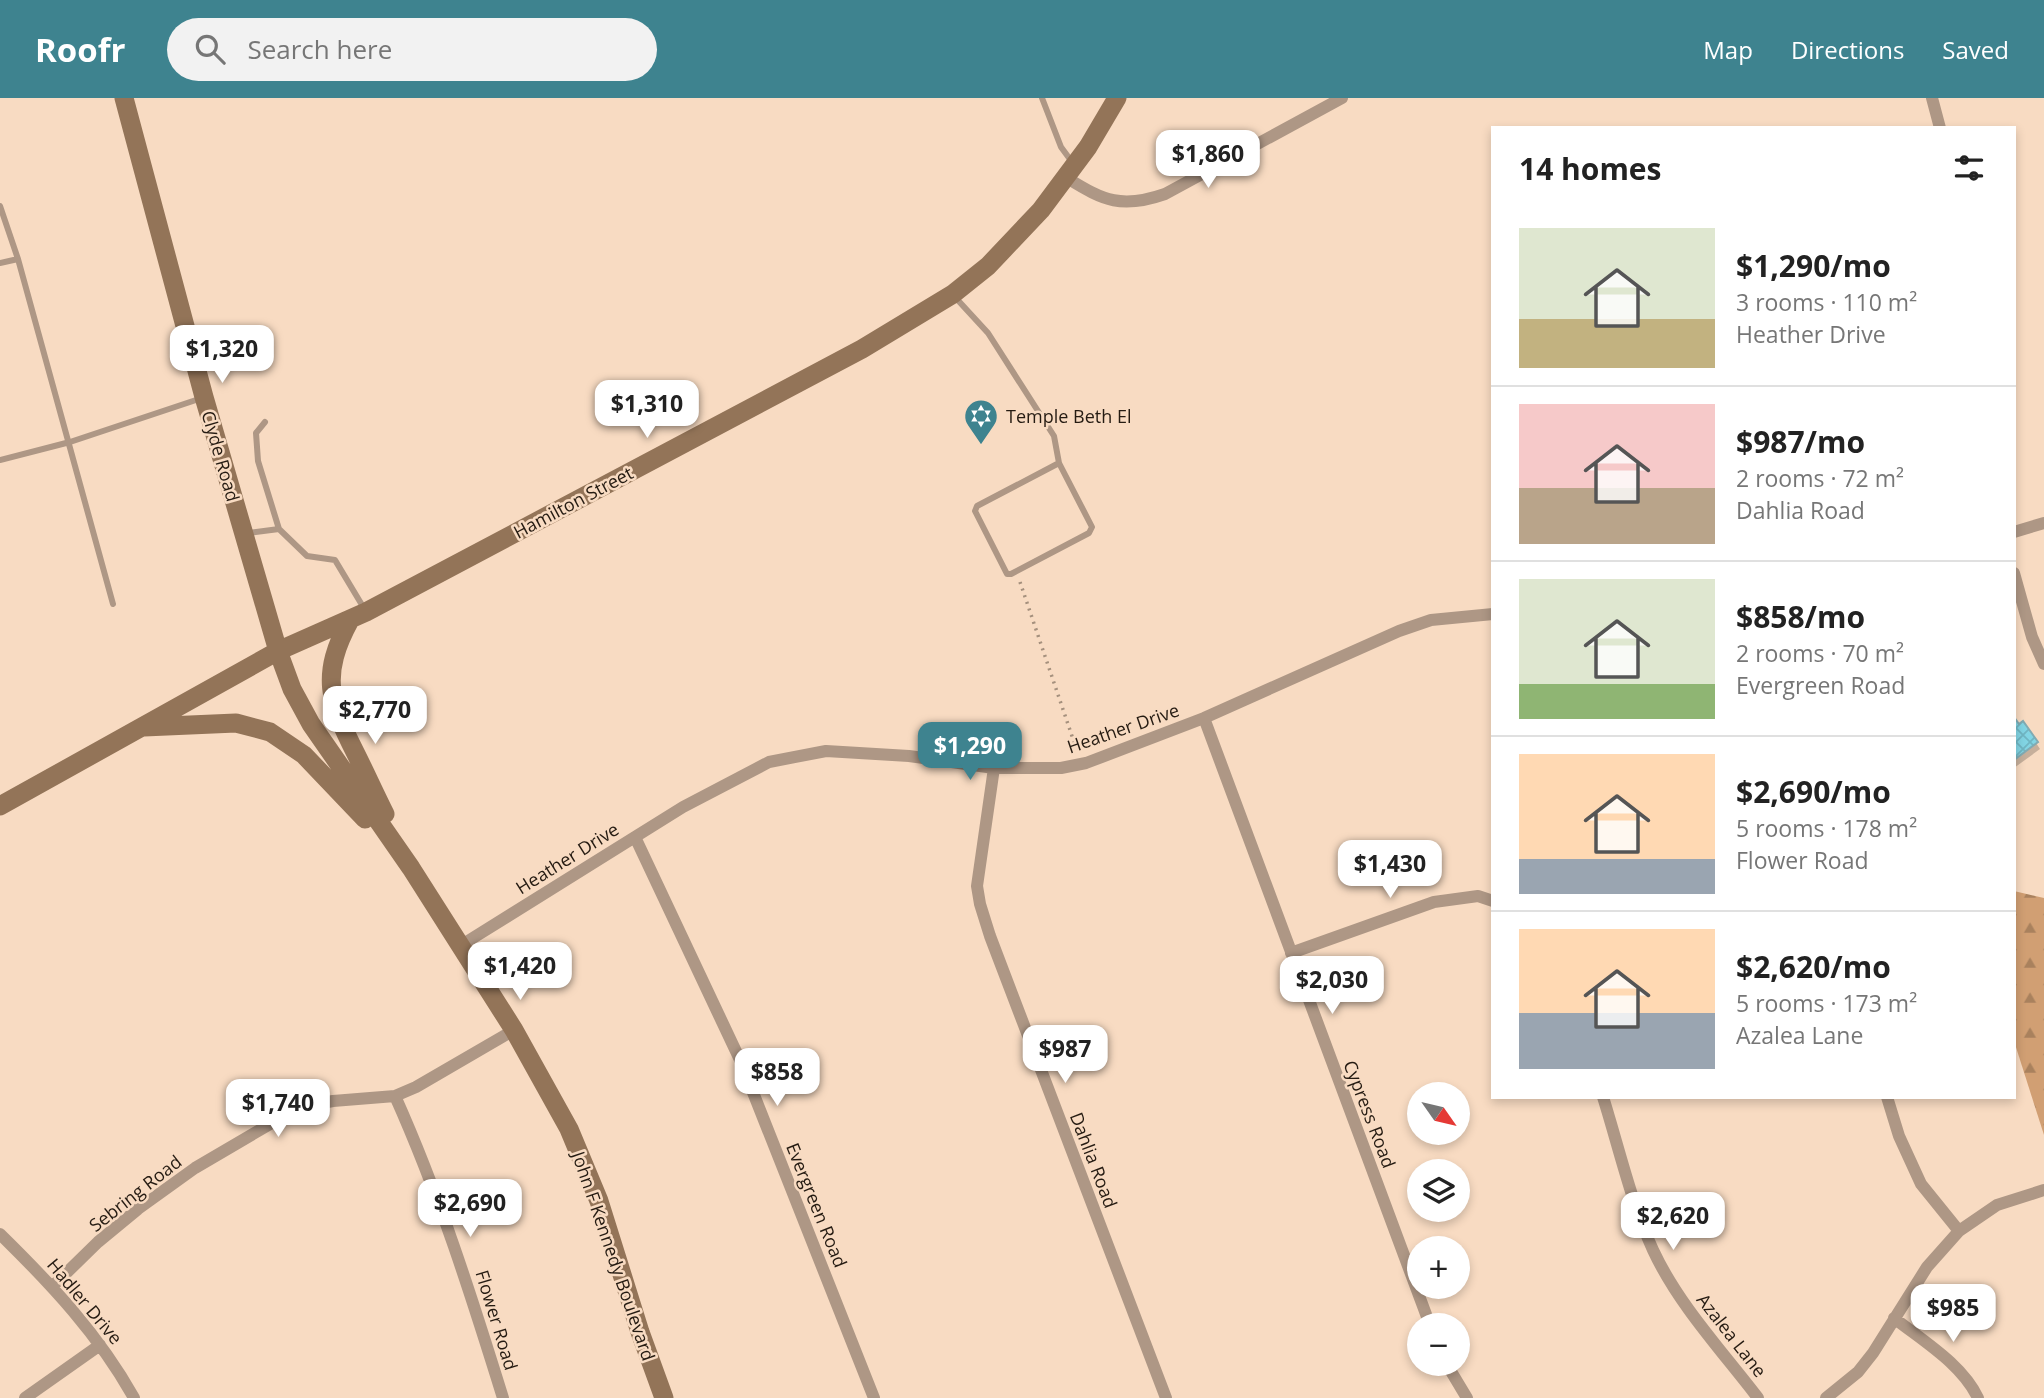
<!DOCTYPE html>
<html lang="en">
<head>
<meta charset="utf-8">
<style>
	:root { --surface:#fff; --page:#f2f2f2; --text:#222; --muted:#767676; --line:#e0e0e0; --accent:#3e838f }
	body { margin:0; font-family:"Open Sans",sans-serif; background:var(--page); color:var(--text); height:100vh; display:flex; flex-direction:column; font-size:26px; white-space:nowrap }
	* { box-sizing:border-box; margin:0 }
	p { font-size:23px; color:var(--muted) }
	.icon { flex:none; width:38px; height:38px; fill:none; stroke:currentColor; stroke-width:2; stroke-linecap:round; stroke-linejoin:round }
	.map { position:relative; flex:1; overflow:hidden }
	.panel { position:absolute; left:1491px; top:28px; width:525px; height:973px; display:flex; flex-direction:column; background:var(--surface); border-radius:0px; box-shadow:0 4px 10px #0003 }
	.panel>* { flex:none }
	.needle { width:46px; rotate:124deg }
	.buttons { position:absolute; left:1407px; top:984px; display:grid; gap:14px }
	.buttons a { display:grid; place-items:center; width:63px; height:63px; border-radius:50%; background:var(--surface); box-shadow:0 4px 10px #0003; font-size:35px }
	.price { position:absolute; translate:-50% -60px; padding:0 16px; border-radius:14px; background:#fff; color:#222; font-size:23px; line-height:46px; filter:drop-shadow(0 2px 4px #0008) }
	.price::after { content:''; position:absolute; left:50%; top:42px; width:21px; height:16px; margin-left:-10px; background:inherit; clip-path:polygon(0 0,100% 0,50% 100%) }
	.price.active { background:var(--accent); color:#fff }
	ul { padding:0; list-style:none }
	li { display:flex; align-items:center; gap:21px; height:175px; padding:0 28px }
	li+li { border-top:2px solid var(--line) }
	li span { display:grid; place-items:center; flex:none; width:196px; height:140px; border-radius:0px; color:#555 }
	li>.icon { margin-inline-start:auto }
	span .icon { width:84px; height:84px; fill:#fffc; stroke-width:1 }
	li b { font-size:30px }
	h2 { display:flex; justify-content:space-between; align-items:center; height:84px; padding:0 28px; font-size:30px }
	header { display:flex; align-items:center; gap:42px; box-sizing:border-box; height:98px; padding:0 35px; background:var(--accent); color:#fff }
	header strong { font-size:33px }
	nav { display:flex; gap:38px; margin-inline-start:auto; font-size:24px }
	.search { width:490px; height:63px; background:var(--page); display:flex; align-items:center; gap:18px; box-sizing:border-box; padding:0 24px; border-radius:38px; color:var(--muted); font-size:26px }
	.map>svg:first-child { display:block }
	.forest { fill:url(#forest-firs) }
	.shadow { fill:#0003 }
	.building { fill:url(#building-cross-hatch); stroke:#81abb3; stroke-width:2 }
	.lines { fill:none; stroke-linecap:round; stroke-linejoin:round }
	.path { stroke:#a5907d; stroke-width:3.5; stroke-dasharray:2 5; stroke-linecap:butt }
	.lane { stroke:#ae9785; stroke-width:6 }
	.street { stroke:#ae9785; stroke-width:12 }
	.secondary { stroke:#937458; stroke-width:19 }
	.labels { text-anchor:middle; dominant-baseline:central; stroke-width:5; stroke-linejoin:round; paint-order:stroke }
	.poi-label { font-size:18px; fill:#251b12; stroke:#f8dbc2; text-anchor:start }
	.street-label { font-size:18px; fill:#251b12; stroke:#f8dbc2 }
</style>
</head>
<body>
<header>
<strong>Roofr</strong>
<div class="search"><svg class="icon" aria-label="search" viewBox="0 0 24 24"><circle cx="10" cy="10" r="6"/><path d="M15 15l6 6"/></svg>Search here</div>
<nav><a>Map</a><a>Directions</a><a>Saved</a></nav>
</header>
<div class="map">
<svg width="2044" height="1300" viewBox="0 0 2044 1300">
	<defs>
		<pattern id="forest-firs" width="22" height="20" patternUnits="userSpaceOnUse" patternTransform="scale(1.75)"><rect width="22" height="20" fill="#d19f73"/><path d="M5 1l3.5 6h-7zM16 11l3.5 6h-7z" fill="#a9815d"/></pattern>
		<pattern id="building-cross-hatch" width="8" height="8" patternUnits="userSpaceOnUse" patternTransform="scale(1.75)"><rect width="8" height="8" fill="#82d5e4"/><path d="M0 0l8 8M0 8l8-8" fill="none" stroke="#70b6c3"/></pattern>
	</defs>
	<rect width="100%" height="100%" fill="#f8dbc2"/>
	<path class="forest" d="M2014,793L2044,800V1037L2014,943Z"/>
	<path class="shadow" d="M2014,622L2019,628L2023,625L2040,651L2014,670Z"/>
	<path class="building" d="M2014,619L2019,626L2023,623L2038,644L2014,662Z"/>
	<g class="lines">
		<path class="path" d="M1020,484L1075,647"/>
		<path class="lane" d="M1042,0L1061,49L1072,64
			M0,108L18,161L113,506
			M0,165L18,161
			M954,198L988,235L1054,338L1059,365L1092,429L1089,435L1011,476H1007L975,413L977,408L1059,365
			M265,324L256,335L258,363L279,431
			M0,362L70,344L202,300
			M248,435L279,431L307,458L335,462L365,512"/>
		<path class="street" d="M1932,0L1940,30
			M1067,80C1104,103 1122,111 1165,96L1342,0
			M2014,434L2044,425
			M2014,475L2032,539L2044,566
			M1204,620L1430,1227
			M994,670L977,788L980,806L990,838L1166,1300
			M635,739L741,964L874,1300
			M460,848L683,709L769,664L826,653L909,658L994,670H1061L1086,665L1204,620L1399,533L1431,522L1493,516
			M1291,855L1434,804L1478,798L1493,803
			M395,998C439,1096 471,1197 503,1300
			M1603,999C1619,1050 1631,1104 1653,1152C1678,1206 1722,1253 1758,1300
			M1887,999L1899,1038L1921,1086L1959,1133
			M0,1136C51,1186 99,1237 134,1300
			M53,1188L98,1144L138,1111L195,1070L282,1019L311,1007L333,1003L395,998L416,989L514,932
			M1894,1220C1923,1243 1962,1266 1978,1300
			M1446,1265L1467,1300
			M25,1300L100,1247
			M1826,1300L1858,1274L1873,1255L1927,1169L1959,1133L1997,1107L2044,1092"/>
		<path class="secondary" d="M124,0L204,299L278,553L292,591L311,626L411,770L514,932L569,1031L599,1103L640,1234L664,1300
			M350,522C320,577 329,603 356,656C366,676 375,696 385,716
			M144,629L236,625L270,634L304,657L365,721
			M0,708L278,553L366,514L862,251L953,196L988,168L1041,112L1088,49L1117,0"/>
	</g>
	<defs>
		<g id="synagogue-pin" transform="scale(1.75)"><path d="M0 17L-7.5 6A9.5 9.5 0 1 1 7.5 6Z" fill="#3e838f" stroke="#f8dbc2"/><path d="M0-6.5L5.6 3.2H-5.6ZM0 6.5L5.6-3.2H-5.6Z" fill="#fff"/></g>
	</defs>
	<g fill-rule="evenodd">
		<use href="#synagogue-pin" x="981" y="318"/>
	</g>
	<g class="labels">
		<g class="poi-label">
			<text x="1006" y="318">Temple Beth El</text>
		</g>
		<g class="street-label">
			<text transform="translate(221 358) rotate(74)">Clyde Road</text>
			<text transform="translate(573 404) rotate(-28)">Hamilton Street</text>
			<text transform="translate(1123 630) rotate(-19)">Heather Drive</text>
			<text transform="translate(567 760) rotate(-32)">Heather Drive</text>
			<text transform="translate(1370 1016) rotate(69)">Cypress Road</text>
			<text transform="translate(1094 1062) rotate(69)">Dahlia Road</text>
			<text transform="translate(135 1095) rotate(-38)">Sebring Road</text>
			<text transform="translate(817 1107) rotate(68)">Evergreen Road</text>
			<text transform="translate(614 1158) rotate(71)">John F Kennedy Boulevard</text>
			<text transform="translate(85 1203) rotate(50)">Hadler Drive</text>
			<text transform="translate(497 1222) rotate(73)">Flower Road</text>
			<text transform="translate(1732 1237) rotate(52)">Azalea Lane</text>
		</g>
	</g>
</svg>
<div class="buttons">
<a><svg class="needle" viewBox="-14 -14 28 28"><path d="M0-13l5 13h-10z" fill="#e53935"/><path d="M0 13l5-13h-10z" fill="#767676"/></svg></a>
<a><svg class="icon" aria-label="layers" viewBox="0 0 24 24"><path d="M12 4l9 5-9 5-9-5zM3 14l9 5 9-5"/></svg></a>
<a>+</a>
<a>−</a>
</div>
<b class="price" style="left:1208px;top:92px">$1,860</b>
<b class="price" style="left:222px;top:287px">$1,320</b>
<b class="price" style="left:647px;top:342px">$1,310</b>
<b class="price" style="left:375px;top:648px">$2,770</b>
<b class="price active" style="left:970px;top:684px">$1,290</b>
<b class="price" style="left:1390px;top:802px">$1,430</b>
<b class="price" style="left:520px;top:904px">$1,420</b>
<b class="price" style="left:1332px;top:918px">$2,030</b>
<b class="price" style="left:1065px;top:987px">$987</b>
<b class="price" style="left:777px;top:1010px">$858</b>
<b class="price" style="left:278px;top:1041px">$1,740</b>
<b class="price" style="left:470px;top:1141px">$2,690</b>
<b class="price" style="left:1673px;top:1154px">$2,620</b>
<b class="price" style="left:1953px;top:1246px">$985</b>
<section class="panel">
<h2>14 homes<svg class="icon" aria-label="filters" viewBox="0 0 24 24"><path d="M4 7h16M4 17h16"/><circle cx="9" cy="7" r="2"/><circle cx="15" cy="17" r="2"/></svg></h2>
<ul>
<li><span style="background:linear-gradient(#dfe7d0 65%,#c2b280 0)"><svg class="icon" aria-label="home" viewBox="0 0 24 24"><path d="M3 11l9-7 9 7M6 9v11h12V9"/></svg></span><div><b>$1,290/mo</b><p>3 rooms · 110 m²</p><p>Heather Drive</p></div></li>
<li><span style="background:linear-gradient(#f6c9c9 60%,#b9a48a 0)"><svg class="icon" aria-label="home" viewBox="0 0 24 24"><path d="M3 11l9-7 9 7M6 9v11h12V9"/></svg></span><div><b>$987/mo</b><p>2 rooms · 72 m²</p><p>Dahlia Road</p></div></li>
<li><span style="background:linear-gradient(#dfe7d0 75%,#8fb573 0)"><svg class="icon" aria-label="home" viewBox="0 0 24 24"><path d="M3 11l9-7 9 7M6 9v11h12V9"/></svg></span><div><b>$858/mo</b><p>2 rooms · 70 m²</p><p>Evergreen Road</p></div></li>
<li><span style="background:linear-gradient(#ffd9b3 75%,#9aa5b1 0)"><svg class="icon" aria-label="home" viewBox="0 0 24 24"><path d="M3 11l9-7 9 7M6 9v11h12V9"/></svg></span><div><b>$2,690/mo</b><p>5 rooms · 178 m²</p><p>Flower Road</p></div></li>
<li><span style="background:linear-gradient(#ffd9b3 60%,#9aa5b1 0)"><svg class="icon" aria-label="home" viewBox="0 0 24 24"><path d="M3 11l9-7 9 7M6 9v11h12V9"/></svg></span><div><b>$2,620/mo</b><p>5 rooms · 173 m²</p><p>Azalea Lane</p></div></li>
</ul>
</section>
</div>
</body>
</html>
